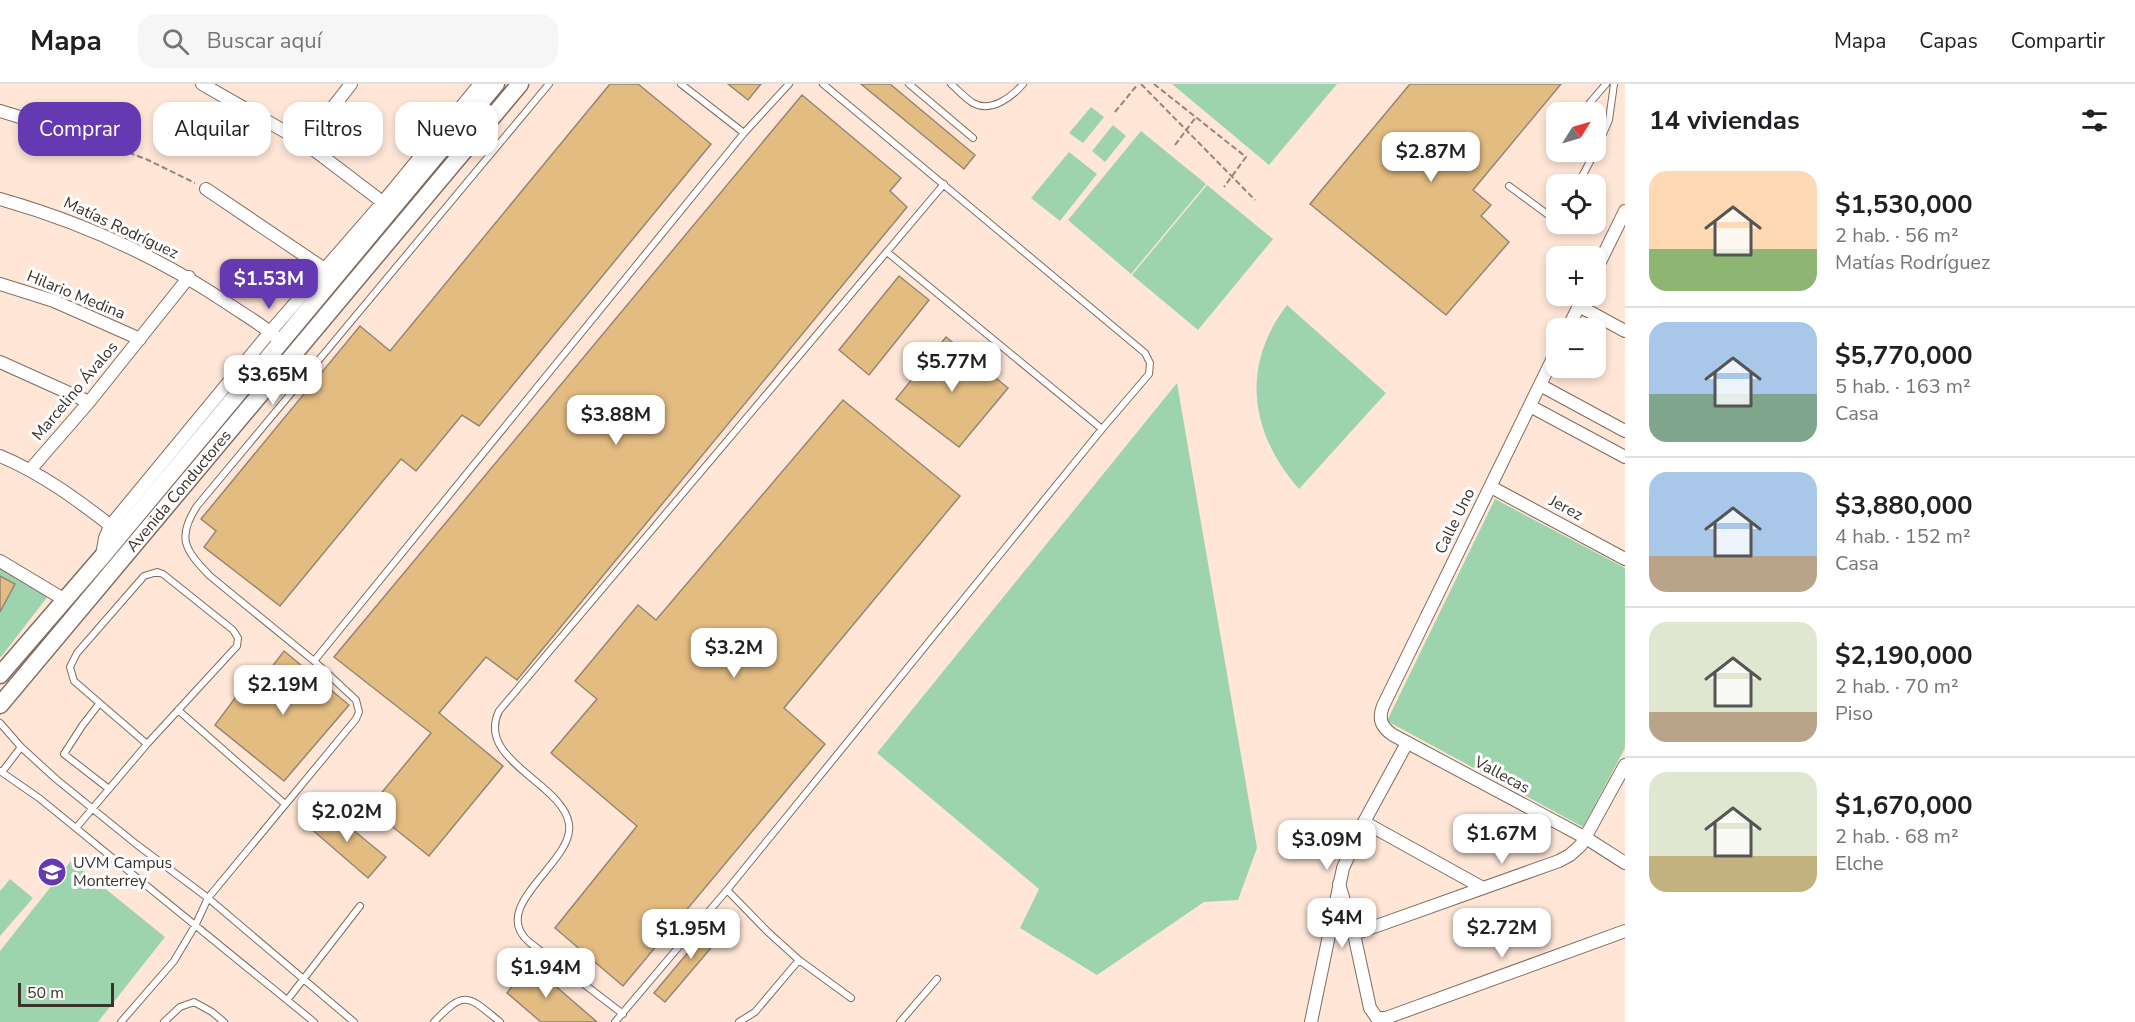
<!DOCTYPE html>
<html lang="es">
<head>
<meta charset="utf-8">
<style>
	:root { --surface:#fff; --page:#f6f6f6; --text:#202124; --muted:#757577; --line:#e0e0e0; --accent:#6539b1 }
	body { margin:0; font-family:"Nunito Sans",sans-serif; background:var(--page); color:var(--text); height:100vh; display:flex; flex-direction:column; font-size:22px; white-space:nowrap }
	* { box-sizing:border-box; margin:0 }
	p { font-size:20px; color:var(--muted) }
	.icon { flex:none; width:33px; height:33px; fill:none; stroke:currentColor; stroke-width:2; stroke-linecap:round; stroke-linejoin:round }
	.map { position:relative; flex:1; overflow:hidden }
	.sheet { display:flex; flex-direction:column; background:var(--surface); width:510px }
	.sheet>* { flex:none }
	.top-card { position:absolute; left:18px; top:18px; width:570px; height:54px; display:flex; gap:12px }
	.needle { width:39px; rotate:53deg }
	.fabs { position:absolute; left:1546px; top:18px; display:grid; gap:12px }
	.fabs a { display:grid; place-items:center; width:60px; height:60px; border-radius:12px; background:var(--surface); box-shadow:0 3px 9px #0003; font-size:30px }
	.scale { position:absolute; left:18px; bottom:15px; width:96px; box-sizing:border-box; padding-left:6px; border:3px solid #3b322c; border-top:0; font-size:16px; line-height:21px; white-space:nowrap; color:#3b322c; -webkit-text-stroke:4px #fff; paint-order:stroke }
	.price { position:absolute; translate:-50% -51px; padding:0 14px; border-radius:12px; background:#fff; color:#222; font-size:20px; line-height:39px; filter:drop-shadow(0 2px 3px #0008) }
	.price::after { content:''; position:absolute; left:50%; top:36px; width:18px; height:14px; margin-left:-9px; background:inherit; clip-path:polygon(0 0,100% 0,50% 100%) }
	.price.on { background:var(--accent); color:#fff }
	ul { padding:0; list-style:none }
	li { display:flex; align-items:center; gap:18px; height:150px; padding:0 24px }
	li+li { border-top:2px solid var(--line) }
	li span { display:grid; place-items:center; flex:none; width:168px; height:120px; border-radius:18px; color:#555 }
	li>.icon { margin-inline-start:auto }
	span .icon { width:72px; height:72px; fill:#fffc; stroke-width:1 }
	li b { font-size:26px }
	h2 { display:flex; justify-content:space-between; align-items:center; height:72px; padding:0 24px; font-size:26px }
	.tag { padding:0 21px; border-radius:18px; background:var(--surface); box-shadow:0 3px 9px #0003; font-size:21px; line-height:54px }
	.tag.on { background:var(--accent); color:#fff }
	header { display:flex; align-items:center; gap:36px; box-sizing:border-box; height:84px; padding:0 30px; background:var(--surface); border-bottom:2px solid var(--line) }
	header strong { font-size:28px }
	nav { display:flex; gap:33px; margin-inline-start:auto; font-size:21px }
	.search { width:420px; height:54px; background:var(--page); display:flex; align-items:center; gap:15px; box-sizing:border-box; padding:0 21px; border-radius:18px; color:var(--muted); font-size:22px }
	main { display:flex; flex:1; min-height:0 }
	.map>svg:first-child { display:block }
	.green { fill:#9dd4ae }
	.building { fill:#e3bc82; stroke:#958773; stroke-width:1.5 }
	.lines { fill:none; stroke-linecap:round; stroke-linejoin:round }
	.lane-casing { stroke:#816c5e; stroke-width:8 }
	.street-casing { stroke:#816c5e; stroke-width:14 }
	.secondary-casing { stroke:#816c5e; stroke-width:19 }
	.path { stroke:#95857b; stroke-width:2; stroke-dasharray:6 3; stroke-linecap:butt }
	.lane { stroke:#fff; stroke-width:6 }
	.street { stroke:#fff; stroke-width:12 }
	.secondary { stroke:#fff; stroke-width:16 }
	.labels { text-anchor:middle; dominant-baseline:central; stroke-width:6; stroke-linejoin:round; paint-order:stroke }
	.street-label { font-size:16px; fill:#3b322c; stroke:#fff }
	.poi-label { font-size:16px; fill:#3b322c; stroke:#fff; text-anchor:start }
</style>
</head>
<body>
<header>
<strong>Mapa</strong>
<div class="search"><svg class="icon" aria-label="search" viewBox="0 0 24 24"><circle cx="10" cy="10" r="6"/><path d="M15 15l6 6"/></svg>Buscar aquí</div>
<nav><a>Mapa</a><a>Capas</a><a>Compartir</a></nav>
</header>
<main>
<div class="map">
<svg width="1625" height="938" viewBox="0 0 1625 938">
	<rect width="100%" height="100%" fill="#ffe6d7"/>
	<path class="green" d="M1172,0H1337L1269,81Z
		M1091,23L1104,33L1083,59L1069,49Z
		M1113,41L1126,52L1105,78L1092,67Z
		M1141,47L1206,100L1131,190L1068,136Z
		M1069,68L1097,90L1060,137L1031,114Z
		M1207,101L1273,155L1198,246L1132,191Z
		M1287,221L1386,309L1299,405C1250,349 1240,282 1287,221Z
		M1177,299L1257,764L1238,816L1204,818L1097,891L1020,844L1039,805L877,669Z
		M1495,415L1625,484V664L1583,743L1387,637Z
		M0,483L48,512L1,573L0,572Z
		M71,777L165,853L98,938H0V867Z
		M10,795L33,814L0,852V807Z"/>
	<path class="building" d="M610,0H638L711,60L479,342L462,331L416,387L401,375L280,522L204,463L216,447L201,435L360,242L390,267Z
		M728,0H761L748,16Z
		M861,0H890L975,71L964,85Z
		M1410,0H1561L1473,106L1491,121L1481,132L1509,158L1446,231L1310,120Z
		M802,11L901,94L890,107L907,123L517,596L486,573L439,629L503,682L429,772L369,724L431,649L334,573Z
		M899,192L929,216L869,291L839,266Z
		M946,253L1008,304L959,363L896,315Z
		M843,316L960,412L784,624L825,660L623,902L555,844L637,742L551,669L597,615L575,597L638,521L656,536Z
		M0,492L15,500L0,528Z
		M284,567L349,621L284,697L215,641L241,606L249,613Z
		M325,723L386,773L368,794L309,743Z
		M716,835L727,845L665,918L654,909Z
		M530,880L597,938H541L507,909Z"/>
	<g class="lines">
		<g class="lane-casing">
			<path id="lane" d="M909,0L973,54
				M951,0C958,6 965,14 973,19C991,29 1012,13 1023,0
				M1582,28L1606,0
				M744,49L789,0
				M1554,61L1557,58
				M1596,66L1609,36L1614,0
				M1578,100L1595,68
				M1509,102L1547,130L1557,128
				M887,168L1102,345
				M314,577L210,492C185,466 176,454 197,422L549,0
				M99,620L82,642L64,670L109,705
				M178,626L285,720
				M0,639L21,663L56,695L136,760L208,814L354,938
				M0,687L39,714L314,938
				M2,688L21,663
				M76,744L147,660L237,562L238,554L233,546L163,490L157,488L144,492L77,569L70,583L74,597L147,660
				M727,806L768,848L799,876L755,928L739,938
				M799,876L851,914
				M288,915L360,822
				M623,930L529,858C487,822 575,778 569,740C563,699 475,676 499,627L944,100
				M121,938L174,877L196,840L208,814L356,635L359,628L356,616L314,577L744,49L681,0
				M164,938L180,923L194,918L212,928L224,938
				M434,938C465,905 468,912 500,938
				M615,938L727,806L1102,345L1149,290L1150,279L1145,269L823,0
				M900,938L937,895"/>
		</g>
		<g class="street-casing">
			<path id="street" d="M202,0L305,59L389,123
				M0,27L101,58
				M305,59L351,0
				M206,105L329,188
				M0,115C81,138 157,172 227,219C243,230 261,240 276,253
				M1596,186L1625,127
				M0,200L54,217L140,255
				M1579,222L1625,247
				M1568,244L1584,212
				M1557,266L1383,622C1378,635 1381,643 1393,651L1586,754L1625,779
				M0,278L89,318
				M1540,301L1625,347
				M1530,322L1625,373
				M0,372C43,390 79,417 115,445
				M30,386L89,318L189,193
				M1491,403L1625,475
				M102,472L105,454L110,442L270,248L383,118L480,0
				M0,477L65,516
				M1364,738L1483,804
				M1339,800L1354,850L1370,924L1377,934H1386L1625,847
				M1354,850L1559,777L1570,771L1581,761L1625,681
				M1311,938L1343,784L1364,738L1407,659"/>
		</g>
		<g class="secondary-casing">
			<g id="secondary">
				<path d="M0,591L101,474L496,0"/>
				<path id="s1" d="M0,621L520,0"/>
			</g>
		</g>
		<path class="path" d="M1141,0L1255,116
			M1154,0L1246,73L1224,103
			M1115,28L1138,0
			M1175,61L1196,33
			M112,62L148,76L195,99"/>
		<use href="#lane" class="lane"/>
		<use href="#street" class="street"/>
		<use href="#secondary" class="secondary"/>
	</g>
	<defs>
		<g id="university-disc" transform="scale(1.5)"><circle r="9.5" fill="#6539b1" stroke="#fff"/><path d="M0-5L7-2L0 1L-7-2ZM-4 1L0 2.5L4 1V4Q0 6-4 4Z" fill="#fff"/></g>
	</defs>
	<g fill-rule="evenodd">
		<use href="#university-disc" x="52" y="788"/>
	</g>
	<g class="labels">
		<g class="street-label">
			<text transform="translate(121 144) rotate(25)">Matías Rodríguez</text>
			<text transform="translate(76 211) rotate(22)">Hilario Medina</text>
			<text transform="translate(75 307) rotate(-50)">Marcelino Ávalos</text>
			<text stroke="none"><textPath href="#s1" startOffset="279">Avenida Conductores</textPath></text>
			<text transform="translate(1566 424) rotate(28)">Jerez</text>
			<text transform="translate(1455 437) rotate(-64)">Calle Uno</text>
			<text transform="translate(1502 691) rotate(28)">Vallecas</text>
		</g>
		<g class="poi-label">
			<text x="73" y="779">UVM Campus<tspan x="73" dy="18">Monterrey</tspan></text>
		</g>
	</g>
</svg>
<div class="fabs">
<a><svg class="needle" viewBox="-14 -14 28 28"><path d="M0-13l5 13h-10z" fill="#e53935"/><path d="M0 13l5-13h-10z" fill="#757577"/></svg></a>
<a><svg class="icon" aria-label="locate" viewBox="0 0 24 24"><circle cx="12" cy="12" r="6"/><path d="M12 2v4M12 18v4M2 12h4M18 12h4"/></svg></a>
<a>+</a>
<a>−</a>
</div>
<div class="scale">50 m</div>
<b class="price" style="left:1431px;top:99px">$2.87M</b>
<b class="price on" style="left:269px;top:226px">$1.53M</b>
<b class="price" style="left:952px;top:309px">$5.77M</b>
<b class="price" style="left:273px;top:322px">$3.65M</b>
<b class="price" style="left:616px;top:362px">$3.88M</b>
<b class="price" style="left:734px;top:595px">$3.2M</b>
<b class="price" style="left:283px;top:632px">$2.19M</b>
<b class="price" style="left:347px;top:759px">$2.02M</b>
<b class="price" style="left:1502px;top:781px">$1.67M</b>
<b class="price" style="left:1327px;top:787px">$3.09M</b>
<b class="price" style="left:1342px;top:865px">$4M</b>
<b class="price" style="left:1502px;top:875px">$2.72M</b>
<b class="price" style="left:691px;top:876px">$1.95M</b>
<b class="price" style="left:546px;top:915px">$1.94M</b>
<div class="top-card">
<a class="tag on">Comprar</a>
<a class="tag">Alquilar</a>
<a class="tag">Filtros</a>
<a class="tag">Nuevo</a>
</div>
</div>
<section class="sheet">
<h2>14 viviendas<svg class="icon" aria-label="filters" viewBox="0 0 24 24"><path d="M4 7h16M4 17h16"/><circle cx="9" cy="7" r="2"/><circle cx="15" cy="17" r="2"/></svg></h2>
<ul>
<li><span style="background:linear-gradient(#ffd9b3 65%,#8fb573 0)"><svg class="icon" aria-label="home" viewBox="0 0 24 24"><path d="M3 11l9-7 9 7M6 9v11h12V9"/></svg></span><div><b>$1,530,000</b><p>2 hab. · 56 m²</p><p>Matías Rodríguez</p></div></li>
<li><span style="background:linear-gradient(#a9c7e8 60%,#7fa58c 0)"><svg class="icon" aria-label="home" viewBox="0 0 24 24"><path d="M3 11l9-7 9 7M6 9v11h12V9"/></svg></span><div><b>$5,770,000</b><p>5 hab. · 163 m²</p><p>Casa</p></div></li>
<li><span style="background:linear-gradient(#a9c7e8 70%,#b9a48a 0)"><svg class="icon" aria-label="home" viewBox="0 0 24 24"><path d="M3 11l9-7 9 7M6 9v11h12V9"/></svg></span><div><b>$3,880,000</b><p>4 hab. · 152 m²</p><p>Casa</p></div></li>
<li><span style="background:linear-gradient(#dfe7d0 75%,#b9a48a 0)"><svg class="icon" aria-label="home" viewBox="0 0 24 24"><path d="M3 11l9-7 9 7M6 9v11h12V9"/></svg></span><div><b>$2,190,000</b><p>2 hab. · 70 m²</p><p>Piso</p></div></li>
<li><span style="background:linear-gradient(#dfe7d0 70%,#c2b280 0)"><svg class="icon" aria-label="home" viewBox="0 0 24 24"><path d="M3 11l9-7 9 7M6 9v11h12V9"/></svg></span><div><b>$1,670,000</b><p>2 hab. · 68 m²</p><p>Elche</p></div></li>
</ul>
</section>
</main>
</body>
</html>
